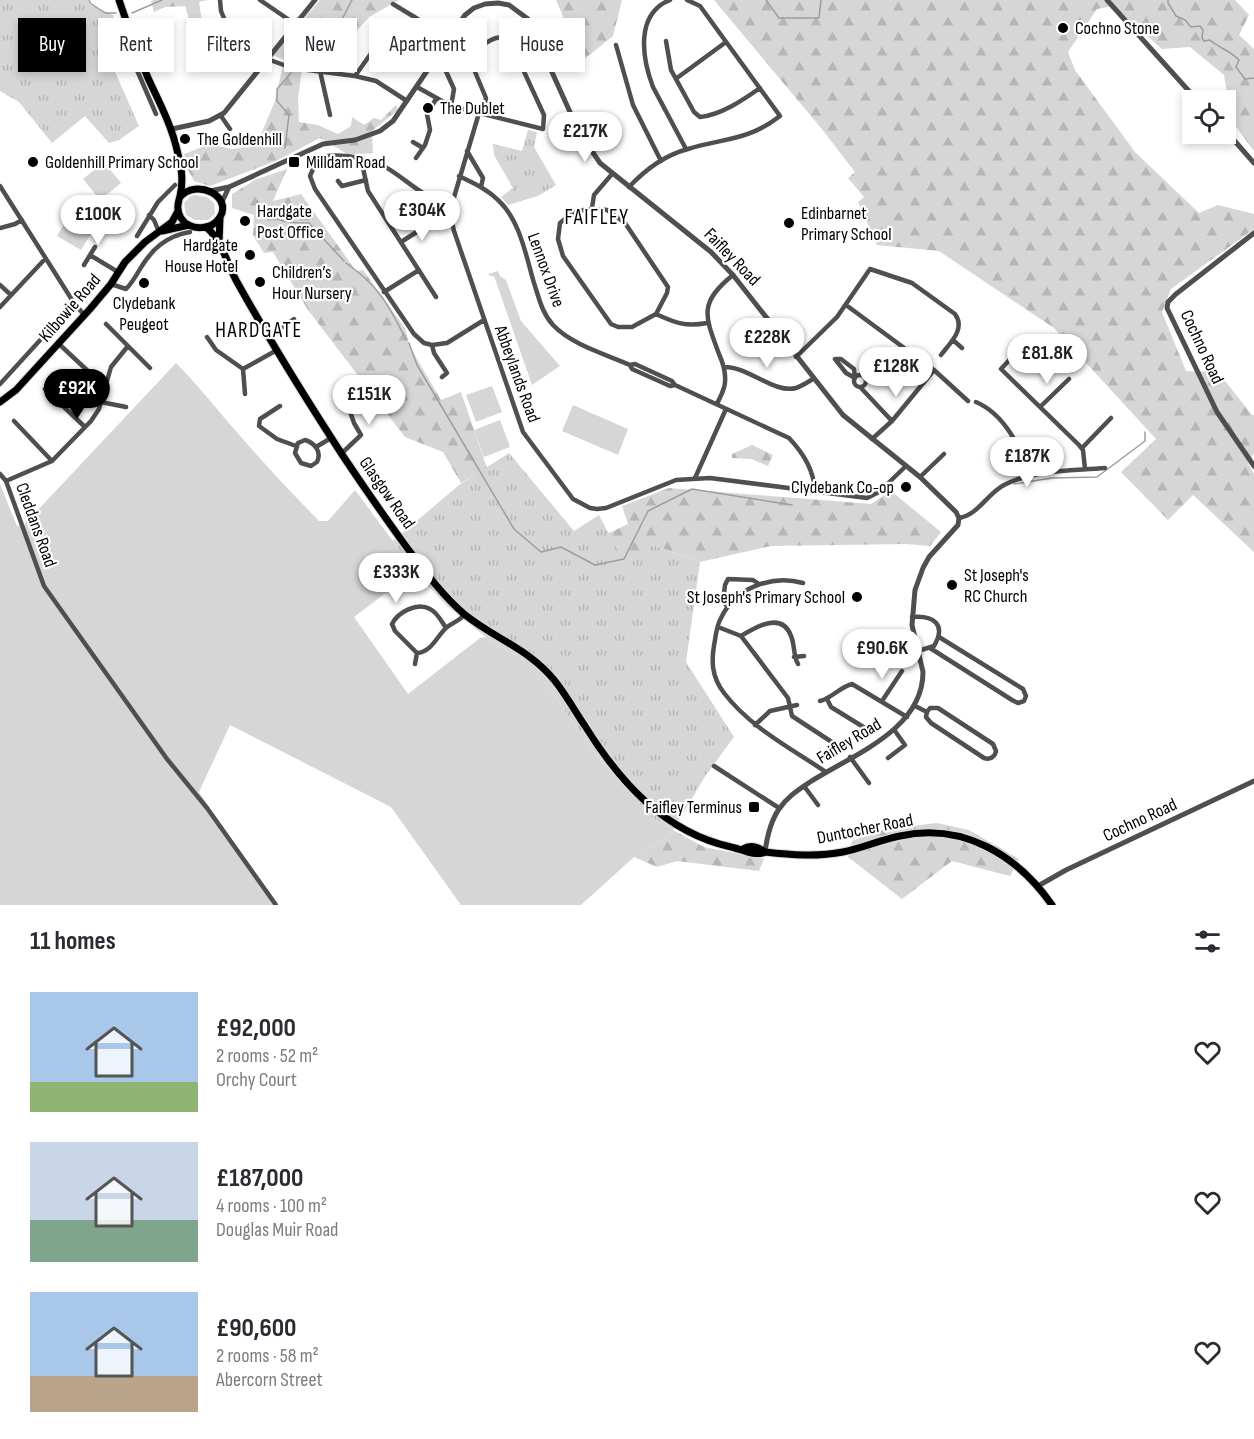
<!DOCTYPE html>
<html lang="en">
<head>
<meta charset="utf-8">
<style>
	:root { --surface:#fff; --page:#f7f7f7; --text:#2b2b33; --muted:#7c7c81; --accent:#000 }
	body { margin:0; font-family:"Sofia Sans Condensed",sans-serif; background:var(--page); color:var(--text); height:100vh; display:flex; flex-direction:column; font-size:22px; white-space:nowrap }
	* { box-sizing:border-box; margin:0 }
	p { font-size:20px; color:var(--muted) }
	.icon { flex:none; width:33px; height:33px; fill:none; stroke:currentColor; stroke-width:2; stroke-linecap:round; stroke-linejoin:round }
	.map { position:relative; height:905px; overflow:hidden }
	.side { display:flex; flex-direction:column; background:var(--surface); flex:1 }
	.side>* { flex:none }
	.top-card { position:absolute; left:18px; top:18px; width:600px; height:54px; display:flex; gap:12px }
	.fabs { position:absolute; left:1182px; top:90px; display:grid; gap:12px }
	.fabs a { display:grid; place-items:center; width:54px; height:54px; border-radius:0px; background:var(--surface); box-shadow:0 3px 9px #0003; font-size:30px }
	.price { position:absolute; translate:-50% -51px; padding:0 14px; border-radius:21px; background:#fff; color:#222; font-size:20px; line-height:39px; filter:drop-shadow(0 2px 3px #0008) }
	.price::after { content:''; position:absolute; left:50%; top:36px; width:18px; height:14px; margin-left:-9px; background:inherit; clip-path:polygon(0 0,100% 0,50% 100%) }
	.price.current { background:var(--accent); color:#fff }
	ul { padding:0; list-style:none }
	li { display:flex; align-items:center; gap:18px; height:150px; padding:0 30px }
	li span { display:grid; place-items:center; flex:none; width:168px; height:120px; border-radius:0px; color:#555 }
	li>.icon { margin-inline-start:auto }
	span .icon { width:72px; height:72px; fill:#fffc; stroke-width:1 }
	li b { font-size:26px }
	h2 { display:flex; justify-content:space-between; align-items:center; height:72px; padding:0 30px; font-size:26px }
	.pill { padding:0 21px; border-radius:0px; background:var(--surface); box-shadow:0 3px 9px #0003; font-size:21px; line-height:54px }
	.pill.current { background:var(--accent); color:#fff }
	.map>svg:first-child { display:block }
	.green { fill:#d6d6d6 }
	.forest { fill:url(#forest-firs) }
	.park { fill:url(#park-tufts) }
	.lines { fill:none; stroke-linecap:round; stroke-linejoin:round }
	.stream { stroke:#9d9d9d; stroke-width:1.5 }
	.primary-casing { stroke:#dbdbdb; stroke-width:9 }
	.minor { stroke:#4f4f4f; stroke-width:4.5 }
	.tertiary { stroke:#4f4f4f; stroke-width:5 }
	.primary { stroke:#000; stroke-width:7 }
	.poi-dot { fill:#000; stroke:#fff; stroke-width:2 }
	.labels { text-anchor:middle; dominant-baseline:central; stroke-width:4.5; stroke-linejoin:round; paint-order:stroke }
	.poi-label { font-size:18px; fill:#000; stroke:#fff; text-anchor:start }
	.street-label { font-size:18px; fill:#000; stroke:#fff }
	.quarter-label { font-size:21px; letter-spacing:1.5px; fill:#000; stroke:#fff }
</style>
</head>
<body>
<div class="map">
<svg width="1254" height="905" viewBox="0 0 1254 905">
	<defs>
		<pattern id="forest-firs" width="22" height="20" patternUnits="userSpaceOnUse" patternTransform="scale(1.5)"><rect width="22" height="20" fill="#d6d6d6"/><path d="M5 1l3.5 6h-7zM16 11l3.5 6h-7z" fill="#b6b6b6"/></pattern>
		<pattern id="park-tufts" width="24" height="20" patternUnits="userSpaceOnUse" patternTransform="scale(1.5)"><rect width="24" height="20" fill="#d6d6d6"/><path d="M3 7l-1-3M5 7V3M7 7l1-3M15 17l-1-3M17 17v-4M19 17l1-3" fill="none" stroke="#b6b6b6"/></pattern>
	</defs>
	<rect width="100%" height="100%" fill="#fff"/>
	<path class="green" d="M104,162L121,183L100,200L83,179Z
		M195,195L207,197L214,203L215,214L208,220H195L186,215L184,203L191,196Z
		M79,200L102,215L81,250L57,236Z
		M498,271L500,276L506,280L521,321L560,366L532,385L494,276H490L488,274Z
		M176,363C195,382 211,402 228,422C257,456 288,489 319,521H328L355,490L415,571L354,617L408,694L480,638L486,637L521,659L547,685L592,750L652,818L673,830L662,841L634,857L581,905H461L391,807L230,725L199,792L276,905H0V484L17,526L24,525L28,518L35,513Z
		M492,386L502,412L476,422L466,395Z
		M573,405L628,429L618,455L562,431Z
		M500,420L510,447L484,457L474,430Z"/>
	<path class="forest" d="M154,0H208L199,2L202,22L200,30L192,35L185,22L189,18L185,6L165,7L154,12L151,1Z
		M320,0H399L369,17L332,59L303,62L298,98L299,122L318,125L338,134L351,126L352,117L364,125L374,118L381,120L396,105L398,110L372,131L373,153L349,155L320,138L278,160L210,186L194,181L187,168L184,154L210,144L232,149L256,146L275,101L284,60L273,55Z
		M556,0H622L613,36L582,61Z
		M714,0H1235L1249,15L1239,35L1254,49V151L1228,116L1229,105L1224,75L1190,47L1162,49L1113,6L1097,9L1068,52L1075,70L1135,152L1199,213L1218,205L1254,214V229L1171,289L1162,312L1186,371L1218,372L1252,415H1254V453L1248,463L1254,474V552L1193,495L1168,520L1121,472L1156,439L1054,328L939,251L877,245L858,202L864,197L848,178L855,172L821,128Z
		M287,169L273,201L301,194L356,271L363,270L405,328L410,347L441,400L461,392L487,468L461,483L443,452L405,437L308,310L273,252L264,253L253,235L254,215L232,208V194L257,179Z
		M752,445L773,455L768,466L751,459L732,458V454Z
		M669,488L871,504L891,491L941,532L930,546L906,544L771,546L700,562L653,545L626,567L607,534L628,524L622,506Z
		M937,823L969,830L1019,859L1010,876L952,861L902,899L848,857L852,841L886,829Z
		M673,830L704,847L764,859L759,871L677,861L657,867L634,857L662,841Z"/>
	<path class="park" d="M0,0H88L89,4L113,15L116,28L101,40L139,126L119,140L109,143L85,116L52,143L19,102L0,91Z
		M528,130L537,132L534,147L556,185L538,196L508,205L501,197L513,188L494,155L493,144L522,151Z
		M509,453L574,531L599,515L626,566L653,545L700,562L686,662L734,737L706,775L673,830L652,818L592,750L547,685L521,659L486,637L447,606L415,572L393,541L459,485Z"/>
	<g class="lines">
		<path class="stream" d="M89,0L90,3L105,13H116
			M766,0L779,18H819L821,0
			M1168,0V3L1176,16L1185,20L1191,27L1200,26L1203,30L1202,38L1204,41L1210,40C1219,48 1231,51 1239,60L1236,67L1245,79L1254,78
			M132,13L162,0
			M294,59L295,49L307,28L328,35L340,23L352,0
			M285,148L289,115L277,101V89L291,73
			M257,201C272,222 284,223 309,223L344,261
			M346,263C378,285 389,305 406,340
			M409,343L417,365L514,529L541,552L561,547L595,565L624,559L648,511L692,489L792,505
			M1014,484L1052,478L1097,477L1145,441V432"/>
		<g class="primary-casing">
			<path id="primary" d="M119,0C128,26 137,53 148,78C159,102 171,124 177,150C181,166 184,179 180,196C178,203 176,210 181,218C189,231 212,231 220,217C233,196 196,178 180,197
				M206,227C222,240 227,264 237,282C270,341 306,399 343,456C363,486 384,516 405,545C423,569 441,594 464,614C495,639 528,648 555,681C566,695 575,711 585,726C620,782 664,832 731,847C741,849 755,857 765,852C791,855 817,857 843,852C862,848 880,840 900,836C963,822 1017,855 1052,905
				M162,231L189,225
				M219,243L220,218
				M0,402L16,390L90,309L111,284L125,262L145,242L172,222L178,211
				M743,849C751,844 758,847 765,852"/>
		</g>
		<path class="minor" d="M220,0L221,11L229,30L242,37L266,59
			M260,0L295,24
			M670,0C635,14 642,58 653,87L686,149
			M393,4L449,38
			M129,29L118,34V41L130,54L156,114
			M218,39L229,30
			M666,41L671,70L694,112L700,117C721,115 743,100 760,88
			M616,45L633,105L661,161
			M405,47L421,21
			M270,60L292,68L355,76L376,81L407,101
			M444,67L454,89L451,106
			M320,71L330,115
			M355,76L377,45
			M677,78L726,42
			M417,87L451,106L543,129L544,115L508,37C493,35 477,47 470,60L486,98L483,114
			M479,113L452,204L451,218L454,231L523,432L573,499L590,508L597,509L606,508L676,480L710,478L867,498L879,492L906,466
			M221,116L230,129
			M413,142L423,148
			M467,151L483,178L481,187
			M416,158L425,145L430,130L427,114L436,99
			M361,159L368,191L436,297
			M459,176C473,183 487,189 498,200C520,220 526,256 534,283C539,298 542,313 553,325C572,345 605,354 630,365L635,364L672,381L675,385L789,438C805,455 813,470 816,493
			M338,181L342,186L366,180
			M0,186L74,303L85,316
			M629,187C645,170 665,155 688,149C724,138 748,141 780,116L700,6L687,0
			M452,204C423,201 404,175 378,163C368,158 357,158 346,156C324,154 318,155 310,176L315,189L414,334L424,343L432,345L447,343L484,320
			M592,208L607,210L625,223L668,287L667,293L656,314L632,327H618L611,324L563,256L558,239L560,223L572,213Z
			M592,208L594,195L612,174
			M149,215L154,220L159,232
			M0,228L15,224L22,220
			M137,236L158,202L175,185
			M401,242L431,223
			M90,255L95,247
			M84,265L90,255L118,272
			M111,284L126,289C132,283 136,276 140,269C152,249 166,236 190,232
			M0,285L11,295
			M384,292L419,270
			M846,305L934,370L968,401
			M0,307L45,259
			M656,314C675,323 686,327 707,323
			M106,324L150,368
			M269,336L294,319
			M207,337L216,350L243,369L277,350
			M1030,338L1001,369L1079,445L1083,450L1085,469
			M953,340L962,348
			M59,344L105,387
			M432,345L434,353L447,373L442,377
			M796,357L837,317L870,269L912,283L955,314C966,329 950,343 941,355
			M835,359H841L854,369L855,378L846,373Z
			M630,365L632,369L670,386L675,385
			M725,367C748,367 775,394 796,388C802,386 808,382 813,379
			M243,369L245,394
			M854 381a6 6 0 1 1 12 0a6 6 0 1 1-12 0Z
			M0,384L74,303
			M861,388L892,421
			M45,389L85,427
			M101,402L126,407
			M976,402C1004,414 1021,447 1029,475
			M717,404C720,397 725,389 725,382C726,372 723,363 719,354C705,316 698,303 733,275
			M280,406L260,419L259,426L277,439L296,446
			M1040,407L1069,379
			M14,421L52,461
			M872,439L892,421L934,370
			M305,440C315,443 322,452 317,462L311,466L301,463L295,453L298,443Z
			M316,447L331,438
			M1082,448L1111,418
			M341,454L361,435L354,423L342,388
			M0,474L6,481L44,586L167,759L207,808L276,905
			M920,477L944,454
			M695,478L726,409
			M6,481L52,461L91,421L99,409L111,367L128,346
			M959,518C978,515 987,494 1004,485C1036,469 1070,471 1105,468
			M803,583C772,574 735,588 721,618C717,625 716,633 715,640C711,660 711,676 724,693C750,727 790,748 826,772
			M728,607L723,602L725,585L728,579L753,580L759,584
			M912,617C933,615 947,624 934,646L918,651
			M718,627L741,636L788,698L792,716L841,748
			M741,636C756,627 782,611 791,636C795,645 793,655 798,664
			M930,648L1012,700L1018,703L1024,701L1026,696L1023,689L939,637
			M417,653C431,652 436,638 445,629C451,623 460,621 465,614
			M794,657L804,656
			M415,664L417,653L395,631L392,624C398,612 417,602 430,609C437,612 442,622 446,628
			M827,699L831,707L865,728
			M820,701C832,698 840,687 852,684L907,717
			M882,701L902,671
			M915,706L927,712
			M930,708H938L993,744L996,751C995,757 990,760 984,758L931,723L926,717L927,712Z
			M755,725L770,711L797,705
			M850,757L869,783
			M888,758L905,745L895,731
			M714,766L779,808
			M804,786L818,805"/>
		<path class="tertiary" d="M1107,0L1197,100
			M172,129L209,121L224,113L315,0
			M1226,131L1254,163
			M210,191L229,187L323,144L355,140L380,131L393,121L465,15L474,8L485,4L498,3L509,5L528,19L579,132L600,163L711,252L733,275L843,415L920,477L956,512L959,518L958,525L929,557L923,568L915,590L912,625L923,672C923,730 852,755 810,782C798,790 787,797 779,809C770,822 767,837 765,852
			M221,204L229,187
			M1254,233L1176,294L1168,302L1167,308L1217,412L1254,466
			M1038,886L1066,870L1254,781"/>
		<use href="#primary" class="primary"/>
	</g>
	<g class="poi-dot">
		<circle cx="1063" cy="28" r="6"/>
		<circle cx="428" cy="108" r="6"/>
		<circle cx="185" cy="139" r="6"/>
		<circle cx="33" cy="162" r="6"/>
		<rect x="288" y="156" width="12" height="12" rx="3"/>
		<circle cx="245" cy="221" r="6"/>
		<circle cx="789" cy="223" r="6"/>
		<circle cx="250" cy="255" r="6"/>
		<circle cx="260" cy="282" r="6"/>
		<circle cx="144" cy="283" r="6"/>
		<circle cx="906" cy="487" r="6"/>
		<circle cx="952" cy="585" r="6"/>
		<circle cx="857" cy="597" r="6"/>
		<rect x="748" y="801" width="12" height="12" rx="3"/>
	</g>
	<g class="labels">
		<g class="poi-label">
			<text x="1075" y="28">Cochno Stone</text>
			<text x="440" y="108">The Dublet</text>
			<text x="197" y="139">The Goldenhill</text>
			<text x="45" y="162">Goldenhill Primary School</text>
			<text x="306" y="162">Milldam Road</text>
			<text x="257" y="211">Hardgate<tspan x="257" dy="21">Post Office</tspan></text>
			<text x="801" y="213">Edinbarnet<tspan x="801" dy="21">Primary School</tspan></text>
			<text x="238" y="245" text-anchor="end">Hardgate<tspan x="238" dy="21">House Hotel</tspan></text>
			<text x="272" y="272">Children’s<tspan x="272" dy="21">Hour Nursery</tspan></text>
			<text x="144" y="303" text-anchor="middle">Clydebank<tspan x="144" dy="21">Peugeot</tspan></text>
			<text x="894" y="487" text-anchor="end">Clydebank Co-op</text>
			<text x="964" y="575">St Joseph's<tspan x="964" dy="21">RC Church</tspan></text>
			<text x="845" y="597" text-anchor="end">St Joseph's Primary School</text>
			<text x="742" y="807" text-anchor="end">Faifley Terminus</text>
		</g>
		<g class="street-label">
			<text transform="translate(732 257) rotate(46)">Faifley Road</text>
			<text transform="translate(546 270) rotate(70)">Lennox Drive</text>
			<text transform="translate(70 308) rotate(-49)">Kilbowie Road</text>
			<text transform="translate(1202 347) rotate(65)">Cochno Road</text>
			<text transform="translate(517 374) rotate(70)">Abbeylands Road</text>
			<text transform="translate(387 493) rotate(55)">Glasgow Road</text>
			<text transform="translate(36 525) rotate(70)">Cleddans Road</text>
			<text transform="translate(849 741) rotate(-31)">Faifley Road</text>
			<text transform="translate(1140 820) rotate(-25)">Cochno Road</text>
			<text transform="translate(865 829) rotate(-11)">Duntocher Road</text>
		</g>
		<g class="quarter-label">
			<text x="597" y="217">FAIFLEY</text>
			<text x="259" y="330">HARDGATE</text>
		</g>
	</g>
</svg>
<div class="fabs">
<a><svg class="icon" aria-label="locate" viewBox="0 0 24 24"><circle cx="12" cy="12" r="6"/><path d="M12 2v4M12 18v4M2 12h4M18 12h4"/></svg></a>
</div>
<b class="price" style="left:585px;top:163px">£217K</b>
<b class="price" style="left:422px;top:242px">£304K</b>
<b class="price" style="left:98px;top:246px">£100K</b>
<b class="price" style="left:767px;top:369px">£228K</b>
<b class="price" style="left:1047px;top:385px">£81.8K</b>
<b class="price" style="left:896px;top:398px">£128K</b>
<b class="price current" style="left:77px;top:420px">£92K</b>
<b class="price" style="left:369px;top:426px">£151K</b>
<b class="price" style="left:1027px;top:488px">£187K</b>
<b class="price" style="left:396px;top:604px">£333K</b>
<b class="price" style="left:882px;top:680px">£90.6K</b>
<div class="top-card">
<a class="pill current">Buy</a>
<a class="pill">Rent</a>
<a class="pill">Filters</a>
<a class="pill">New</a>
<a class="pill">Apartment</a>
<a class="pill">House</a>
</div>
</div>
<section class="side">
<h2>11 homes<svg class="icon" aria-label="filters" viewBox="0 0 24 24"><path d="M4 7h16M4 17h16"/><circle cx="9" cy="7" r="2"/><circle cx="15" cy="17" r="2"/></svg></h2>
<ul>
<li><span style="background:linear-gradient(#a9c7e8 75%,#8fb573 0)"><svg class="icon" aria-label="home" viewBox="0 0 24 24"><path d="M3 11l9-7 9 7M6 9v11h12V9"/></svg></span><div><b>£92,000</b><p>2 rooms · 52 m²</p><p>Orchy Court</p></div><svg class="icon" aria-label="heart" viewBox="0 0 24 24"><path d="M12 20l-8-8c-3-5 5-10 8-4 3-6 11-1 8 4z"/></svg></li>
<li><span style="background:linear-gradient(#c9d6e8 65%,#7fa58c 0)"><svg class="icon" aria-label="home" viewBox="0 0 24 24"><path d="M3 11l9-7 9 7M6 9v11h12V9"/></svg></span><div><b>£187,000</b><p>4 rooms · 100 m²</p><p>Douglas Muir Road</p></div><svg class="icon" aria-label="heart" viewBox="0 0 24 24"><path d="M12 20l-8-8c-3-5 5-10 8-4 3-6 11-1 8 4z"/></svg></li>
<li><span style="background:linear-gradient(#a9c7e8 70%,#b9a48a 0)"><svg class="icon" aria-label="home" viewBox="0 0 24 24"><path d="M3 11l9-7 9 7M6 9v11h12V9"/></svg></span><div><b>£90,600</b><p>2 rooms · 58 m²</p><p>Abercorn Street</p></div><svg class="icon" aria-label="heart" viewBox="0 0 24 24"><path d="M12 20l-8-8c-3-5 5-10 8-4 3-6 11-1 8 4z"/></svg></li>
</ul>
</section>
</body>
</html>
